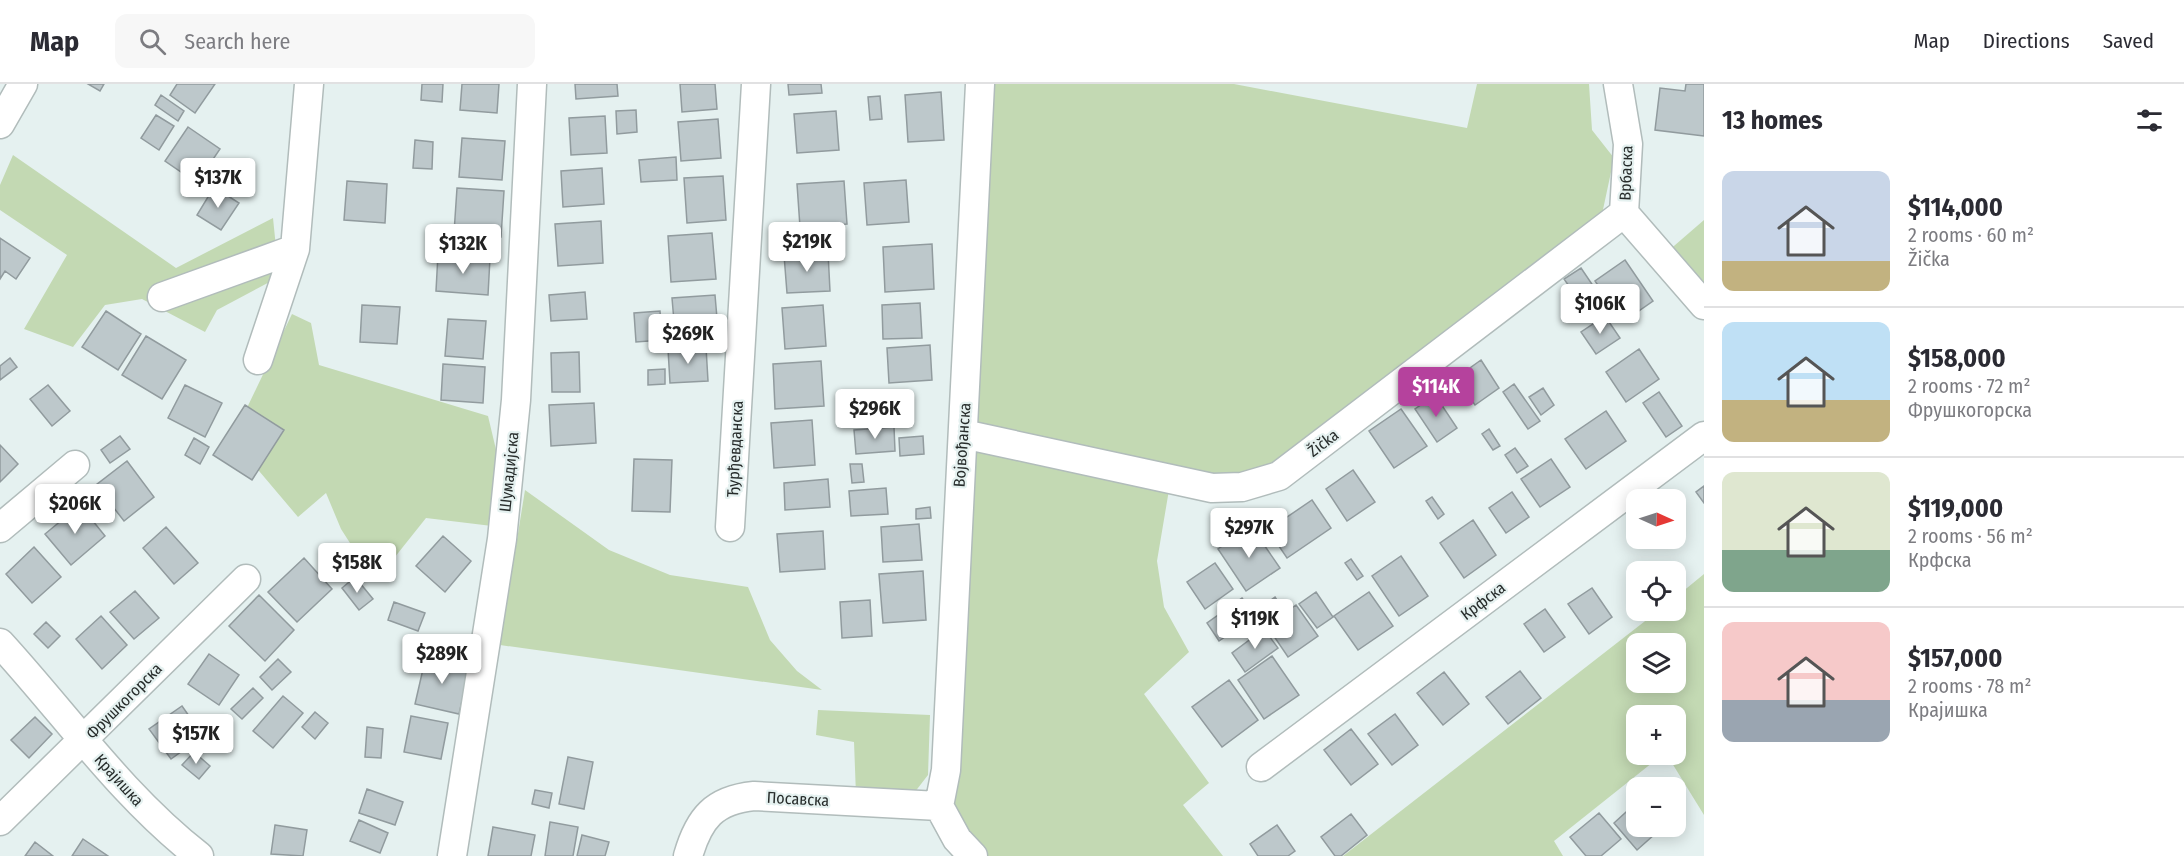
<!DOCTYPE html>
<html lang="en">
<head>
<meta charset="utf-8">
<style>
	:root { --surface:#fff; --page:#f7f7f7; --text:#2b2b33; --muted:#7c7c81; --line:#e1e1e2; --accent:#b5429d }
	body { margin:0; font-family:"Fira Sans Condensed",sans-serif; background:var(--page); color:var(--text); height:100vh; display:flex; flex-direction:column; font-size:22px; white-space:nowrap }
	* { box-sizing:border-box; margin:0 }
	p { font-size:20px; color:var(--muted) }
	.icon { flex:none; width:33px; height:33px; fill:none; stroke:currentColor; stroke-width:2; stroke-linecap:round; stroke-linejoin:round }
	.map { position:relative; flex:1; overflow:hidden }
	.details { display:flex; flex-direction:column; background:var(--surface); width:480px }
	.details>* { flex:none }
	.needle { width:39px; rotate:93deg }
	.tools { position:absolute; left:1626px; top:405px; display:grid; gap:12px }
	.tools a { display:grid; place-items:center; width:60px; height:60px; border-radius:12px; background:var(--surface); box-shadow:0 3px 15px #0003; font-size:30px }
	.price { position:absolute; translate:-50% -51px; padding:0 14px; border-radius:6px; background:#fff; color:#222; font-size:20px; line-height:39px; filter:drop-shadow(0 2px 3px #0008) }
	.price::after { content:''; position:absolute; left:50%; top:36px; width:18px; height:14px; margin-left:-9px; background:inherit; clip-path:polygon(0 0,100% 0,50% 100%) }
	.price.selected { background:var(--accent); color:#fff }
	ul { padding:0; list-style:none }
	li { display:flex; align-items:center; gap:18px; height:150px; padding:0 18px }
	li+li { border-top:2px solid var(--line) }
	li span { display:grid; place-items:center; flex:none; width:168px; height:120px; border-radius:12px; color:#555 }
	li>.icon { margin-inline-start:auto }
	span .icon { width:72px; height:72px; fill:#fffc; stroke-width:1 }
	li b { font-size:26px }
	h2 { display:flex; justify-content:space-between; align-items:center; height:72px; padding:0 18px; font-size:26px }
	header { display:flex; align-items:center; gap:36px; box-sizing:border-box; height:84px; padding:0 30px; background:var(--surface); border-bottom:2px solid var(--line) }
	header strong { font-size:28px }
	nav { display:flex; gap:33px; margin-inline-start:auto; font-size:21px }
	.search { width:420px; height:54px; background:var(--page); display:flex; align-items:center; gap:15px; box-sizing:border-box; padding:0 21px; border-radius:12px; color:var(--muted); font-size:22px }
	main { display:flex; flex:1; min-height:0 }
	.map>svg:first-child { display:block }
	.green { fill:#c3d9b3; fill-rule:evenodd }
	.building { fill:#bdc8cb; stroke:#919b9e; stroke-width:1.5 }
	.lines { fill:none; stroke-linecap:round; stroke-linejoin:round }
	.minor-casing { stroke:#b1bcbb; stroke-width:31 }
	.minor { stroke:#fff; stroke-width:28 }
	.labels { text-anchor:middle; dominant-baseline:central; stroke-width:4.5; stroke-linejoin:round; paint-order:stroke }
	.street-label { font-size:16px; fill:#272c2b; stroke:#e5f1f0 }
</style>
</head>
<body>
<header>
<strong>Map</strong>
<div class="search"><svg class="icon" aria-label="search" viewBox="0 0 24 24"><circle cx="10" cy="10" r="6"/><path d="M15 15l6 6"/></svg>Search here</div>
<nav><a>Map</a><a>Directions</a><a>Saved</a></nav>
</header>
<main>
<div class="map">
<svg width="1704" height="772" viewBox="0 0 1704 772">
	<rect width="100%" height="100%" fill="#e5f1f0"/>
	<path class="green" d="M982,0H1234L1467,44L1477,0H1589L1592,46L1614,74L1601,135L1264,385L1237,392L1172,388L1157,477L1164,523L1189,568L1144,610L1209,699L1183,721L1223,772H982L953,734Z
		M13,71L176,184L273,134L279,193L217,226L205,248L142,215L105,221L73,263L24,245L67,171L0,126V101Z
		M1704,136V204L1667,168Z
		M292,230L311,239L319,281L488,332L498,374L492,442L426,434L375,498L341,445L326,409L298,433L232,355Z
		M525,406L609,466L670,491L748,503L770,556L797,587L822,606L500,561Z
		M1704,490V731L1667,671L1676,670V632H1636V670L1662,671L1554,757L1563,772H1343L1658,527L1676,526V513ZM1636,560H1676V598H1636Z
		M818,626L930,631L928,691L911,713L856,711L854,658L816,651Z"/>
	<path class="building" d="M88,0H104L100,7Z
		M177,0H215L195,29L170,11Z
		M422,0H443L442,18L421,16Z
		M462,0H499L497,29L460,26Z
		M575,0H617L618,12L576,15Z
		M680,0H715L717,25L682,28Z
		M788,0H821L822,9L789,11Z
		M1686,0H1704V52L1655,46L1660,4L1685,7Z
		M941,8L944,56L908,58L905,11Z
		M161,11L184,27L178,37L155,21Z
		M880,12L882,35L870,36L868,13Z
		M636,26L637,48L617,50L616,27Z
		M836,27L839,66L797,69L794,30Z
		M156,31L174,42L159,66L141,54Z
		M605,32L607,69L571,71L569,34Z
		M718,35L721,74L681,77L678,38Z
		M188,43L220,65L197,99L165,77Z
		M462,54L505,57L502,96L459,93Z
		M415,56L433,58L432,85L413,84Z
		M676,73L677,96L641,98L639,76Z
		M602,84L604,120L563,123L561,87Z
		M723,92L726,136L687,139L684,94Z
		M906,96L909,138L867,141L864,99Z
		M347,97L387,100L385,139L344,136Z
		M844,97L847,140L800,143L797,100Z
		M214,103L239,119L221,146L197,131Z
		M457,104L504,107L501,153L454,149Z
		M601,137L603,179L558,182L555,140Z
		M712,149L716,195L671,198L668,152Z
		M0,154L30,174L16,195L5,187L0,195Z
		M932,160L934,205L885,208L883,163Z
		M828,168L830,207L787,209L784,171Z
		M438,170L490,174L488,211L436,207Z
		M1625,176L1653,217L1623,238L1595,197Z
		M1581,184L1600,212L1584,224L1564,195Z
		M585,208L587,235L551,237L549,211Z
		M715,211L718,246L675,249L672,214Z
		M920,219L922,254L883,255L882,221Z
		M362,221L400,223L397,260L360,258Z
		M823,221L826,262L785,265L782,224Z
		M106,227L141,250L118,286L82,263Z
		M660,227L662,256L636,258L634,229Z
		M1605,232L1620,254L1596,270L1581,248Z
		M448,235L486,237L483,275L445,272Z
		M146,252L186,276L162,315L122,291Z
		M930,261L932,296L889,299L887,264Z
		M706,263L708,297L670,299L668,265Z
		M1639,265L1659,295L1626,318L1606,288Z
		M579,268L580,308H552L551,269Z
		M10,274L17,283L0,296V282Z
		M1481,276L1499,304L1475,321L1456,294Z
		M821,277L824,322L775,325L773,280Z
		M443,280L485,283L483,319L441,316Z
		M665,285V300L648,301V286Z
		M1514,300L1540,337L1528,345L1503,308Z
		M48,301L70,327L52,342L30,315Z
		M185,301L222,319L205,353L168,334Z
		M1543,304L1554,321L1541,331L1529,313Z
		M1659,308L1682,342L1666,353L1643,319Z
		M1435,311L1457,344L1437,358L1415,325Z
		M594,319L596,359L551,362L549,321Z
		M245,321L284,346L252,396L213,371Z
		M1401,325L1427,362L1394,384L1369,347Z
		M1606,327L1626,357L1586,385L1565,355Z
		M812,336L815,381L774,384L771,339Z
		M894,343L895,367L856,370L854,346Z
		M1489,345L1500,362L1493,366L1482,350Z
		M120,352L130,365L110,379L101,366Z
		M923,352L924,370L900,372L899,354Z
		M194,354L209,363L200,380L185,371Z
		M0,361L18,380L0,398Z
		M1515,364L1528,382L1517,389L1505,371Z
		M634,375L672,376L670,428L632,427Z
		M1551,375L1570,403L1540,423L1521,395Z
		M127,377L154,413L124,437L96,401Z
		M850,380H862L864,398L852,399Z
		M1353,386L1375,418L1347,437L1326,405Z
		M828,395L830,423L785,426L784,399Z
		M1704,402V419L1696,408Z
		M886,404L888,430L851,432L849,407Z
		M1512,408L1529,433L1506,449L1489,424Z
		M1432,413L1444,430L1438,435L1426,417Z
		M1312,416L1331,444L1287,474L1268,446Z
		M80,421L105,452L71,481L45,450Z
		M930,423L931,434L916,435V425Z
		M1473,436L1496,471L1464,494L1440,459Z
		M919,440L922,476L883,478L881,443Z
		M1251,442L1280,484L1246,507L1218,465Z
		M166,443L198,479L174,500L143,464Z
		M823,447L825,485L780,488L777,450Z
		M443,452L471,477L445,508L416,482Z
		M34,463L61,493L32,519L6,490Z
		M1401,472L1428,512L1399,532L1372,492Z
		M304,474L332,505L297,538L268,508Z
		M1351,475L1363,492L1357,496L1345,479Z
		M1215,479L1233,505L1205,525L1187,498Z
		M923,487L926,536L883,539L879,490Z
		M355,493L373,515L359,526L342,504Z
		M1592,504L1612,533L1589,550L1568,520Z
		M135,507L159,534L134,555L110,528Z
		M1316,508L1333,533L1317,544L1299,520Z
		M1369,508L1393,542L1358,566L1334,532Z
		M259,511L294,546L265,577L229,542Z
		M1275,513L1280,521L1262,533L1257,526Z
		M1242,514L1255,532L1219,557L1207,539Z
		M870,516L872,552L842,554L840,518Z
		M394,518L425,529L418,547L388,536Z
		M1296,521L1318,552L1288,573L1267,542Z
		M1545,525L1565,553L1544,568L1524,540Z
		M101,532L127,561L102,585L76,555Z
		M46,538L60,552L48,564L34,550Z
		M1264,545L1278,564L1245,588L1232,569Z
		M209,570L239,591L219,621L188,600Z
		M426,572L470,583L459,630L415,620Z
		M1272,572L1299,611L1264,635L1238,596Z
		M278,575L291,588L272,606L260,593Z
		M1520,587L1541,614L1508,640L1486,613Z
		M1444,588L1469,620L1443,641L1417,609Z
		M1229,596L1258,636L1222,663L1192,623Z
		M253,604L263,614L242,635L231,625Z
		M283,612L303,629L273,664L253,647Z
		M182,622L203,652L171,675L149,645Z
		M315,628L328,639L315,655L302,643Z
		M1395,630L1418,661L1392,681L1368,650Z
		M411,632L448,639L441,675L404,668Z
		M35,633L52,650L29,674L11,656Z
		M367,643L383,645L381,674L365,673Z
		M1351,645L1378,680L1351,701L1324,666Z
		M194,668L210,682L199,695L182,681Z
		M568,673L593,678L584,725L559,720Z
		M367,705L403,718L395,741L359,729Z
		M535,706L552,709L549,724L532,720Z
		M1636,719V742H1664L1637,766L1614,739Z
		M1599,729L1621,755L1601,772H1586L1570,753Z
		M1351,730L1367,751L1341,772H1335L1321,753Z
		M359,736L388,749L380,769L350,757Z
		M550,738L578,743L573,772H545Z
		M275,741L307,746L303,772L271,770Z
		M1277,741L1295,767L1288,772H1258L1250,760Z
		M493,743L535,751L531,772H488Z
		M582,751L609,758L605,772H577Z
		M83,755L108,772H72Z
		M35,758L53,772H25Z"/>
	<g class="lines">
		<g class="minor-casing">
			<path id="minor" d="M1618,0L1628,60L1624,129L1704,221
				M0,40L23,0
				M162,213L295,165
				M258,276L295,165L309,0
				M963,350L1212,404L1242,403L1279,392L1624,129
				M730,443L756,0
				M0,444L75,381
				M0,559C66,631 121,711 199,772
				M1261,683L1704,352
				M939,722L946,686L980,0
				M939,722L957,755L973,772
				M0,737L246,495
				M452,772L502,455L516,316L532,0
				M688,772C699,734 714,716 754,712L939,722"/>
		</g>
		<use href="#minor" class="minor"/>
	</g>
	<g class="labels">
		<g class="street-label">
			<text transform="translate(1626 89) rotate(-88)">Врбаска</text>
			<text transform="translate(1323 359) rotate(-37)">Žička</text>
			<text transform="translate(962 361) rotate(-86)">Војвођанска</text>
			<text transform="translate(735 365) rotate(-87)">Ђурђевданска</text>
			<text transform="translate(509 388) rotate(-84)">Шумадијска</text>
			<text transform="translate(1483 517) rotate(-37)">Крфска</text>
			<text transform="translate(124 617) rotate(-45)">Фрушкогорска</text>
			<text transform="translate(119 696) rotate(48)">Крајишка</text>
			<text transform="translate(798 715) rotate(3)">Посавска</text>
		</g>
	</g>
</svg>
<div class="tools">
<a><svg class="needle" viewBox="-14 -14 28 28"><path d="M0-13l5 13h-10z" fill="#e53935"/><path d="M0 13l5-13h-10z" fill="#7c7c81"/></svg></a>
<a><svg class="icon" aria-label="locate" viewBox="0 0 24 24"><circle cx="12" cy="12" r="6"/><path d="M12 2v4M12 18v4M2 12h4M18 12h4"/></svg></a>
<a><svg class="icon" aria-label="layers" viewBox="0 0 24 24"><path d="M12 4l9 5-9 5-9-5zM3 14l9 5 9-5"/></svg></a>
<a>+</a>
<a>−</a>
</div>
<b class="price" style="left:218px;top:125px">$137K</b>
<b class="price" style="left:807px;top:189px">$219K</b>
<b class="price" style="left:463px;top:191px">$132K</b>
<b class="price" style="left:1600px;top:251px">$106K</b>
<b class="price" style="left:688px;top:281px">$269K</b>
<b class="price selected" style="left:1436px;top:334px">$114K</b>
<b class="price" style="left:875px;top:356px">$296K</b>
<b class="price" style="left:75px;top:451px">$206K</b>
<b class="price" style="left:1249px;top:475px">$297K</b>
<b class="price" style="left:357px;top:510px">$158K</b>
<b class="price" style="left:1255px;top:566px">$119K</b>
<b class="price" style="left:442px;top:601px">$289K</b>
<b class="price" style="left:196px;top:681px">$157K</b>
</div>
<section class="details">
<h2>13 homes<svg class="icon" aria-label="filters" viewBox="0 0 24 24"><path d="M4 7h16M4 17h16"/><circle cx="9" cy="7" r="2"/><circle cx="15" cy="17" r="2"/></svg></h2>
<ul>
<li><span style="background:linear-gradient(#c9d6e8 75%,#c2b280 0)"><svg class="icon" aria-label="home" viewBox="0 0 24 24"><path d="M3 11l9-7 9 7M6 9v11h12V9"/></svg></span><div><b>$114,000</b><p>2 rooms · 60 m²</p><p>Žička</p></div></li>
<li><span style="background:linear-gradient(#bfe0f5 65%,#c2b280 0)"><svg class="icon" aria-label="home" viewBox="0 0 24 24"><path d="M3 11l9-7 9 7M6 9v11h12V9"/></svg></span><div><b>$158,000</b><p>2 rooms · 72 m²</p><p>Фрушкогорска</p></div></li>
<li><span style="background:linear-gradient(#dfe7d0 65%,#7fa58c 0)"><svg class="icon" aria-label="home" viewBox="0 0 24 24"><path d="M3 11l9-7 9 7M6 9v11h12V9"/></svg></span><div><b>$119,000</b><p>2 rooms · 56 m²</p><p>Крфска</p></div></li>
<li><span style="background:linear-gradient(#f6c9c9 65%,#9aa5b1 0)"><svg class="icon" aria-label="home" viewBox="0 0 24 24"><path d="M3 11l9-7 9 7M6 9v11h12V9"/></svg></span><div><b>$157,000</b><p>2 rooms · 78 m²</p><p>Крајишка</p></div></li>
</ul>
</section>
</main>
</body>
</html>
